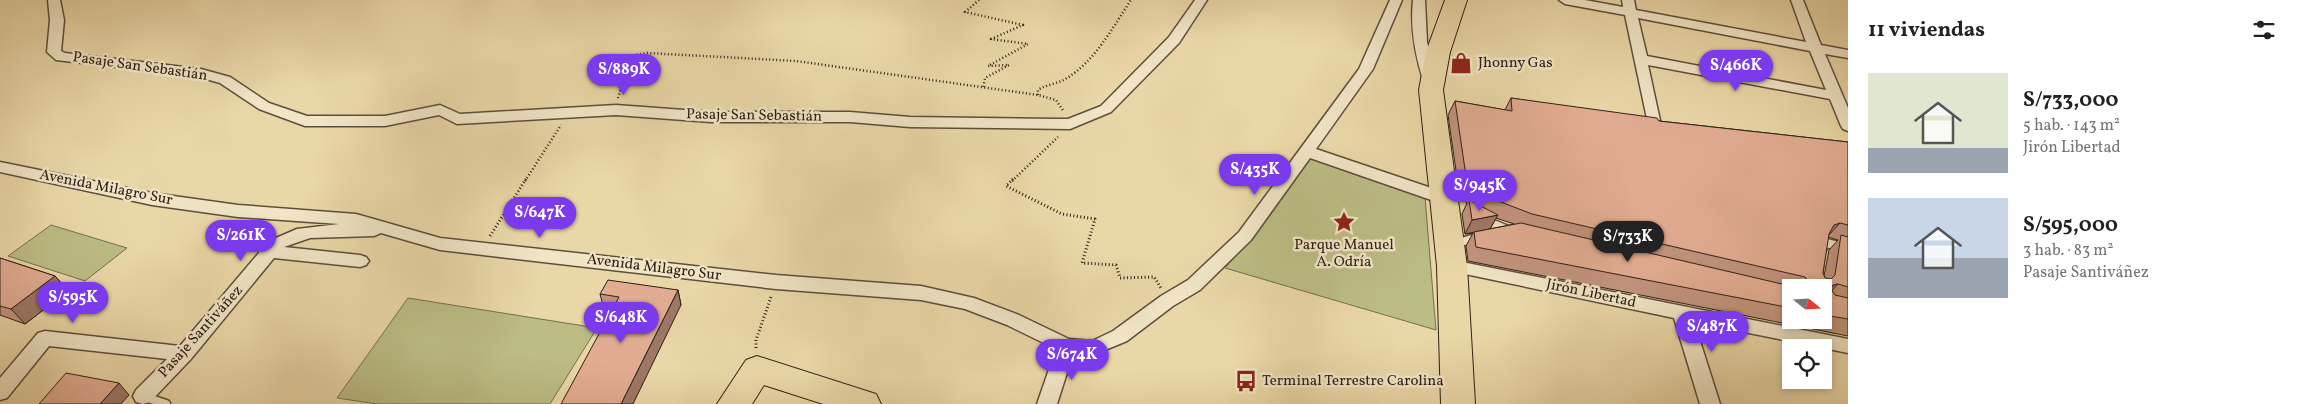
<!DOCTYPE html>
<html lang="es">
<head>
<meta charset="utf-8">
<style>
	:root { --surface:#fff; --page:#f2f2f2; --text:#202124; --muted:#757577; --accent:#7c3aed }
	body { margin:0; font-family:Vollkorn,serif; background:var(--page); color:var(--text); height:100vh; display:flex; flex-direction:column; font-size:19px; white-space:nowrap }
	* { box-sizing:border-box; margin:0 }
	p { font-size:16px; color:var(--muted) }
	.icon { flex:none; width:28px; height:28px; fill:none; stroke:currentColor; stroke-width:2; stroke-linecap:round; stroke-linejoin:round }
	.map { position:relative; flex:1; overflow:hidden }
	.panel { display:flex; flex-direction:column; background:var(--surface); width:450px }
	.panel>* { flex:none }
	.needle { width:32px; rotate:108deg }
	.buttons { position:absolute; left:1782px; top:279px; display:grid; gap:10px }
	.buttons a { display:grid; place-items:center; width:50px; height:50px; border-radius:0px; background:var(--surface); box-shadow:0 2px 8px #0003; font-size:25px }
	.price { position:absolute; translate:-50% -42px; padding:0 11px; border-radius:18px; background:var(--accent); color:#fff; font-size:16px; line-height:32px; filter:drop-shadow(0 1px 2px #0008) }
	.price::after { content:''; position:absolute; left:50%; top:30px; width:15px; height:11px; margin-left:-8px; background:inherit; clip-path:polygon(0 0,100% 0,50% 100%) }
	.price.selected { background:#222; color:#fff }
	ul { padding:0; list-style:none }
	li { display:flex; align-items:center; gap:15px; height:125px; padding:0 20px }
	li span { display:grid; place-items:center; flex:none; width:140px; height:100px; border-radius:0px; color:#555 }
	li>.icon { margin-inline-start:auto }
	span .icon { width:60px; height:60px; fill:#fffc; stroke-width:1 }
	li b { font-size:21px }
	h2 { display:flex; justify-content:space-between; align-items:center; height:60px; padding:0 20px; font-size:21px }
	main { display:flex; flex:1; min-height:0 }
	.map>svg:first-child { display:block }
	.green { fill:#bbbd84; stroke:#746f4e }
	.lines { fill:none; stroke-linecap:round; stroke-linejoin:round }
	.lane-casing { stroke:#5d4e3c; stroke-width:11 }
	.street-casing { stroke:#5d4e3c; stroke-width:3 }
	.highway-casing { stroke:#2e2118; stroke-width:2 }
	.path-far1 { stroke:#2e2118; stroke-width:2.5; stroke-dasharray:1 2.5; stroke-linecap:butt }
	.path { stroke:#2e2118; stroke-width:3; stroke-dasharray:1 2.5; stroke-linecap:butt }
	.lane { stroke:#f1e5c6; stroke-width:8 }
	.street { fill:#f1e5c6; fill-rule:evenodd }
	.highway { fill:#ead7a7; fill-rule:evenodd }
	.wall { fill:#c2947e; stroke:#2e2118; fill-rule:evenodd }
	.shaded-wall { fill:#9e7866; stroke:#2e2118 }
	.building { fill:#e2ac92; stroke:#2e2118 }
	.labels { text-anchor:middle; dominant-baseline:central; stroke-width:5; stroke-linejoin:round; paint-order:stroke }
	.poi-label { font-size:15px; fill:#2e2118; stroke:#f1e5c6; text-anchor:start }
	.street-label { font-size:15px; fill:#2e2118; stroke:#f1e5c6 }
</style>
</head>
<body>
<main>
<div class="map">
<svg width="1848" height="404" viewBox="0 0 1848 404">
	<rect width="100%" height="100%" fill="#ead7a7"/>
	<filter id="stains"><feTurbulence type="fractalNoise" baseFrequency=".004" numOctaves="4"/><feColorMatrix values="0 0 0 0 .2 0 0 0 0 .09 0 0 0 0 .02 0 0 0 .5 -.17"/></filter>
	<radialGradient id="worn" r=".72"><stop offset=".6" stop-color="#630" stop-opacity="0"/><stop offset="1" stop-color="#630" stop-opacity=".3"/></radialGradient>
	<path class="green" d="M1313,156L1425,197L1436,330L1225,268L1271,214L1305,165Z
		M51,225L127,248L85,281L8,256Z
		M408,298L597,328L550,404H377L337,398Z"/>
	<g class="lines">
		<g class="lane-casing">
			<path id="lane" d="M1484,220L1510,231
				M1454,244L1479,237
				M1822,249L1826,243L1848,248
				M145,397L166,404"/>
		</g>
		<g class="street-casing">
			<path id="street" d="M48,0H60L64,20L61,51L65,53L201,69L230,77L269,103L307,116H385L440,105L460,114L616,105L711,112H850L910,117L1060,119H1068L1101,106L1169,37L1195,0H1207L1179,43L1111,112L1070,129L910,127L850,122H711L616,115L457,124L439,115L385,126H305L259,109L220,83L195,76L56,60L47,52L50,20Z
				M1390,0H1402L1373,69L1316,149L1449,194L1451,198L1449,202L1443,203L1437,202L1310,158L1251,240L1200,290L1173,306L1127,341L1093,355L1073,354L1057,404H1037L1056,349L1007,325L965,309L921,300L776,289L440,250L381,233L374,236L310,238L284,247L360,255L366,257L369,261L366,265L360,267L274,258L191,359L150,402L143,404L136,402L133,396L136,390L167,359L49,346L7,398L0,400V378L38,333L45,331L180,346L269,241L297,229L339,224L238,217L152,205L0,172V162L152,193L238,205L356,214L440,238L776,275L921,286L974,298L1019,315L1069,339L1092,341L1113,331L1161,296L1188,280L1239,232L1359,69Z
				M1413,0H1425L1427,42L1438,83L1431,87L1424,83C1415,55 1410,29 1413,0Z
				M1559,0H1585L1623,7L1622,0H1634L1636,10L1806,42L1791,0H1803L1821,45L1848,50V58L1825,54L1848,108V131L1843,129L1841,126L1830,99L1648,65L1661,125L1668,127L1671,130L1668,133H1650L1625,15L1565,4ZM1638,18L1810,51L1826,90L1647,56Z
				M1452,260L1848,339V353L1694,322L1720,404H1700L1674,318L1446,270L1443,266L1446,262Z"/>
		</g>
		<g class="highway-casing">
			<path id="highway" d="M1445,0H1467L1450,52L1443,90L1467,266L1475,404H1441L1437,266L1419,90L1426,52Z
				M757,356L876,394L881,404H823L764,385L752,404H717L746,360Z"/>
		</g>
		<path class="path-far1" d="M979,0L965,12L1023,25L991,39L1028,44L988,66L1009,65L985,78L983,88
			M1038,95V90C1047,84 1058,84 1067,78C1095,61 1113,27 1131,0
			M618,98L630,59L634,55L647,53L796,61L1038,95L1056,100L1064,112
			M525,181L561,125
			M1012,181L1058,137"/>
		<path class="path" d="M1013,179L1006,186L1062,214L1095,219L1082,263L1116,265L1120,278L1154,277L1161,288
			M490,236L526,179
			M756,348V340L771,297"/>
		<use href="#lane" class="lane"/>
		<use href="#street" class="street"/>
		<use href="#highway" class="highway"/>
	</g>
	<path class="wall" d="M1511,98L1659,121L1848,142V336L1468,261L1466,246L1473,233L1465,234L1462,214L1467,203L1460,198L1448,115L1455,101L1505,110ZM1496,218L1514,224L1490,229ZM1828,237L1838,240L1829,250L1824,276L1823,273ZM1791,288H1824V320H1791Z
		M0,258L55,276L68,291L25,324L0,315Z
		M678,290L681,305L612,310L604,309L600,294Z"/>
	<path class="shaded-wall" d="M1498,215L1490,229L1465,234L1472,220Z
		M1840,223L1827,237L1821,239L1834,225Z
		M55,276L68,291L25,324L11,309Z
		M1838,284L1825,298L1833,285Z
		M678,290L681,305L633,404H621Z
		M119,383L129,395L121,404H100Z"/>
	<path class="building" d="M1511,98L1657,118L1659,121L1848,142V225L1840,223L1834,225L1829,234L1823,273L1825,278L1831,279L1835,275L1841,235L1848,237V287L1838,284L1833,285L1831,289L1835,295L1848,298V319L1824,315V288H1806L1808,287L1810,283L1805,277L1532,214L1488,197L1467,183L1455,101L1512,111Z
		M1469,200L1498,215L1472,220Z
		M1521,223L1799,288H1791V308L1476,247L1474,232Z
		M0,258L55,276L11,309L0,306Z
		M608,280L678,290L621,404H561L619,297L600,294Z
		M66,373L119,383L100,404H39Z"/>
	<defs>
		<g id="shop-bare" transform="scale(1.725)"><path d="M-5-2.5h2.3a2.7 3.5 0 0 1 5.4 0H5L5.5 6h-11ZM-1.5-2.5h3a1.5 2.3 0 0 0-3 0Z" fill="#8f2418" stroke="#f1e5c6" stroke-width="2.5" paint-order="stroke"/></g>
		<g id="sight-bare" transform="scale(1.725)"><path d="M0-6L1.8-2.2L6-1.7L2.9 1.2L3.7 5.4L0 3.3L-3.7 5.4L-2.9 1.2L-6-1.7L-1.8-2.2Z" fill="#8f2418" stroke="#f1e5c6" stroke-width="2.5" paint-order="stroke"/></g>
		<g id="bus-bare" transform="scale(1.725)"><path d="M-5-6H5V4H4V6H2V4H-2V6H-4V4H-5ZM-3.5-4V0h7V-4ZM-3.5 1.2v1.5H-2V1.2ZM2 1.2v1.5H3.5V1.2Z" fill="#8f2418" stroke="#f1e5c6" stroke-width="2.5" paint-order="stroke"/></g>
	</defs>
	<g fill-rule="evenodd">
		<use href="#shop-bare" x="1461" y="63"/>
		<use href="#sight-bare" x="1344" y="222"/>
		<use href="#bus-bare" x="1246" y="381"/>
	</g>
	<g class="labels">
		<g class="poi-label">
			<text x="1478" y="63">Jhonny Gas</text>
			<text x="1344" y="245" text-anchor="middle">Parque Manuel<tspan x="1344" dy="17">A. Odría</tspan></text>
			<text x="1262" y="381">Terminal Terrestre Carolina</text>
		</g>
		<g class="street-label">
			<text transform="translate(140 67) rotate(8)">Pasaje San Sebastián</text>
			<text transform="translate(754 116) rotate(1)">Pasaje San Sebastián</text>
			<text transform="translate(106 188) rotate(11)">Avenida Milagro Sur</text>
			<text transform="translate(654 268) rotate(7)">Avenida Milagro Sur</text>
			<text transform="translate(1591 294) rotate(12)">Jirón Libertad</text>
			<text transform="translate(201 332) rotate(-48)">Pasaje Santiváñez</text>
		</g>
	</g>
	<rect width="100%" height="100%" filter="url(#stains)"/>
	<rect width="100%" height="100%" fill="url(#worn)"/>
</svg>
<div class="buttons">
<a><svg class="needle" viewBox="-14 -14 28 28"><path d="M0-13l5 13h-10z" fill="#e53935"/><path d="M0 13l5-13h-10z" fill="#757577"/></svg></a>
<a><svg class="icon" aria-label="locate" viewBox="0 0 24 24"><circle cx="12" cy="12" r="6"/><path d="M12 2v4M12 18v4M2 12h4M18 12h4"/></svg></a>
</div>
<b class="price" style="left:1736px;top:92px">S/466K</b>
<b class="price" style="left:624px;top:96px">S/889K</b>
<b class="price" style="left:1255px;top:196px">S/435K</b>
<b class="price" style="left:1480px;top:212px">S/945K</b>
<b class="price" style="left:540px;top:239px">S/647K</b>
<b class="price" style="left:241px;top:262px">S/261K</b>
<b class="price selected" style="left:1628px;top:263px">S/733K</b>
<b class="price" style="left:73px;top:324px">S/595K</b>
<b class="price" style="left:621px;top:344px">S/648K</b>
<b class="price" style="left:1712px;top:353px">S/487K</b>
<b class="price" style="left:1072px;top:381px">S/674K</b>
</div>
<section class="panel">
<h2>11 viviendas<svg class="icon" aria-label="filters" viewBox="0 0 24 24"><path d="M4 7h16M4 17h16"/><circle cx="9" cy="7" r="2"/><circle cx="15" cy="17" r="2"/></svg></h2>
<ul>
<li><span style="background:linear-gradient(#dfe7d0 75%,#9aa5b1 0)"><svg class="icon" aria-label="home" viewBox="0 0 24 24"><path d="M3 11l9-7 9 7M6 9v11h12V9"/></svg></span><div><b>S/733,000</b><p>5 hab. · 143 m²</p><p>Jirón Libertad</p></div></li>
<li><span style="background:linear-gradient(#c9d6e8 60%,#9aa5b1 0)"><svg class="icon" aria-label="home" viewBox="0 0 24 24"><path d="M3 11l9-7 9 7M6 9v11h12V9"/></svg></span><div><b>S/595,000</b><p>3 hab. · 83 m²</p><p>Pasaje Santiváñez</p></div></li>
</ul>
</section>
</main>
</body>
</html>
